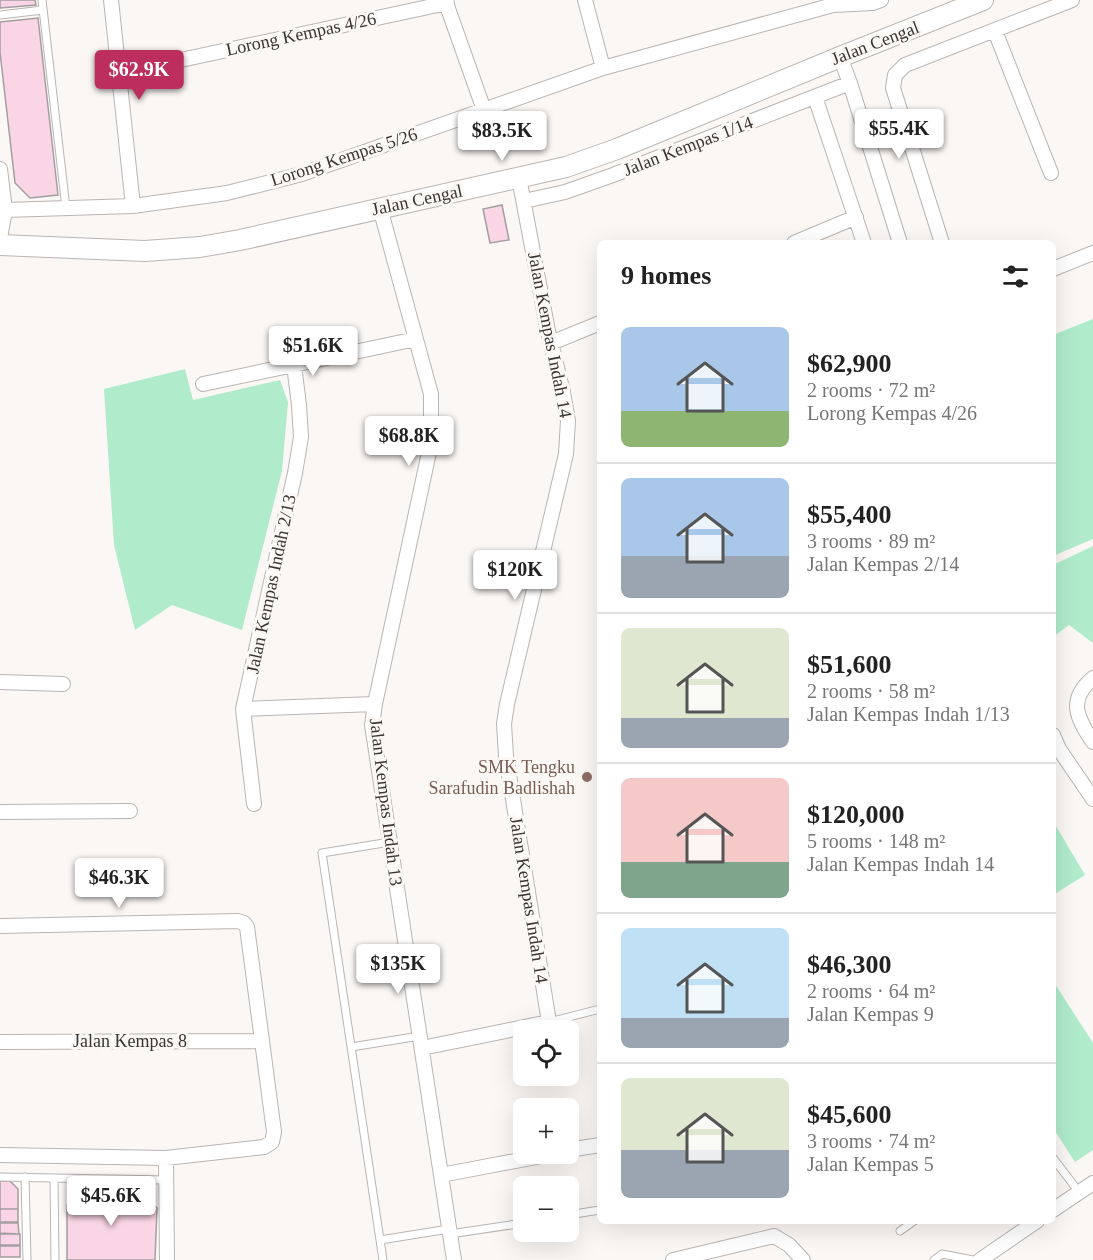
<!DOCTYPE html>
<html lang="en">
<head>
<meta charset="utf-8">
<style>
	:root { --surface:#fff; --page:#f6f6f6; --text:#222; --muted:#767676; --line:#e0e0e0; --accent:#bc2e5d }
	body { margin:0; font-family:"Times New Roman",serif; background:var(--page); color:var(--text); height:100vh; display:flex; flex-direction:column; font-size:22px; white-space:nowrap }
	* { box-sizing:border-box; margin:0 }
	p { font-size:20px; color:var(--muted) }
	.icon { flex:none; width:33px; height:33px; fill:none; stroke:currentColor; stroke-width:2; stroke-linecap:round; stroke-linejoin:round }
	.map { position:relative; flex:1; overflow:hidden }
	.drawer { position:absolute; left:597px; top:240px; width:459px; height:984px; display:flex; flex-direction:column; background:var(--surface); border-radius:9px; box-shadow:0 6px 24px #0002 }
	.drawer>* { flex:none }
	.controls { position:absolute; left:513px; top:1020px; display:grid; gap:12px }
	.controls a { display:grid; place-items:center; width:66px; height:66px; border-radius:9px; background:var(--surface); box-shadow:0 6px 24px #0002; font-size:30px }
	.price { position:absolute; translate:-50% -51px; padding:0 14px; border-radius:6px; background:#fff; color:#222; font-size:20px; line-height:39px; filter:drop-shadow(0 2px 3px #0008) }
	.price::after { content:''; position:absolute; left:50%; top:36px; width:18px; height:14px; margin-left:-9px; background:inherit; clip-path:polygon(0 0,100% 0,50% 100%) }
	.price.on { background:var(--accent); color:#fff }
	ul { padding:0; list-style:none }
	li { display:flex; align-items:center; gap:18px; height:150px; padding:0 24px }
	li+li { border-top:2px solid var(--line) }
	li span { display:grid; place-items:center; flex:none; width:168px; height:120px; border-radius:9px; color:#555 }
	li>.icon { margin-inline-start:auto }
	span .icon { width:72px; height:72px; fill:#fffc; stroke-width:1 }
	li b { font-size:26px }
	h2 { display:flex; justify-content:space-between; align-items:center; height:72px; padding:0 24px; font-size:26px }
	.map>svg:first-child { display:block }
	.green { fill:#b0ebcc }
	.building { fill:#fad5e5; stroke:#a39fa1; stroke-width:1.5 }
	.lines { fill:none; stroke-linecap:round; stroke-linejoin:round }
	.lane-casing { stroke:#b9b5b3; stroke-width:9 }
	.street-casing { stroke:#b9b5b3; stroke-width:16 }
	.secondary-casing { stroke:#b9b5b3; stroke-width:22 }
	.lane { stroke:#fff; stroke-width:7 }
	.street { stroke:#fff; stroke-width:14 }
	.secondary { stroke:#fff; stroke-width:20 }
	.education-dot { fill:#8d6e63; stroke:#fbf7f5; stroke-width:2 }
	.labels { text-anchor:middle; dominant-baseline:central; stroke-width:6; stroke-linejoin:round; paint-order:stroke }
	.street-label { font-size:18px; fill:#373635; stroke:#fbf7f5 }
	.education-label { font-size:18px; fill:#785e54; stroke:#fbf7f5; text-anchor:end }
</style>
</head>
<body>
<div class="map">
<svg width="1093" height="1260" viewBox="0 0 1093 1260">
	<rect width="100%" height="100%" fill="#fbf7f5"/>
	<path class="green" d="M1093,319V539L1053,556V335Z
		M185,369L193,400L280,380L288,402L282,471L242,630L172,605L135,630L114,545L104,389Z
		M1093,546V643L1069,625L1053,637V565Z
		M1053,821L1085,875L1053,895Z
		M1053,981L1093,1043V1150L1075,1162L1053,1128Z"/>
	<path class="building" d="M0,0H35L36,5L0,8Z
		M38,18L58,195L30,198L15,183L0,52V22Z
		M502,205L509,240L490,243L483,209Z
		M0,1181H10L18,1189V1209H0Z
		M80,1191L143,1193L157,1208L155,1260H67V1205Z
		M0,1209H18V1222H0Z
		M0,1223H18L19,1234L0,1233Z
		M0,1234H20V1245H0Z
		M0,1246H20V1257H0Z"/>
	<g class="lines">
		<g class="lane-casing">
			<path id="lane" d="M42,0L66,208
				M0,15L43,10
				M549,1022L600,1009
				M351,1047L420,1036
				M1053,1158L1079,1192
				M0,1177L167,1180
				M25,1177L27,1260
				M54,1178L55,1260
				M568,1215L600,1210
				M900,1231L914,1221
				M450,1234L524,1223
				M380,1240L449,1229
				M383,1260L322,853L390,842
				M934,1260L942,1254L973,1260"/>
		</g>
		<g class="street-casing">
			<path id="street" d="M111,0L133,206
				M445,0L484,110
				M585,0L603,68
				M995,31L1051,173
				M840,57L850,83L900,243
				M120,73L447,3
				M815,97L864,243
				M0,169L5,210L0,238
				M524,201L565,192L613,175L850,83
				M380,208L431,394V443L375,704L372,725L454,1260
				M5,210L133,206L227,193L302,174L603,68L833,5L873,3L881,0
				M794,243L856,217
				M942,243L893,88L895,75L905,65L1072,0
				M1053,269L1093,253
				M551,343L600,323
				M203,384L416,339
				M1093,678C1067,700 1077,718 1093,742
				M0,682L63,684
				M243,709L375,704
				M1053,735L1059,749L1093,799
				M254,804L243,709L295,473L301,437L299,405L294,365
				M0,812L130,811
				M0,926L238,921L244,923L247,927L274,1132L272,1142L264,1147L166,1158L0,1155
				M0,1042L261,1041
				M422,1048L549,1022L506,756L504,724L507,704L566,454L568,421L563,392L548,331L519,178
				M568,1150L600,1145
				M166,1158L167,1260
				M441,1175L552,1154
				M1053,1210L1093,1183
				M673,1260L774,1236L789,1245L803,1260
				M980,1260L1037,1221"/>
		</g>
		<g class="secondary-casing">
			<path id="secondary" d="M0,245L145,251L200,247L240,240L566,167L617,149L840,57L983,0"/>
		</g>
		<use href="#lane" class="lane"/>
		<use href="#street" class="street"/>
		<use href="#secondary" class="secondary"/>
	</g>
	<circle class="education-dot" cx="587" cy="777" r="6"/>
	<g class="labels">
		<g class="street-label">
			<text transform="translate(301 34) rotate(-12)">Lorong Kempas 4/26</text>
			<text transform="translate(875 43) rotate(-21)">Jalan Cengal</text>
			<text transform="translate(688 146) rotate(-21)">Jalan Kempas 1/14</text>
			<text transform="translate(344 157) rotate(-18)">Lorong Kempas 5/26</text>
			<text transform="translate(417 200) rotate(-12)">Jalan Cengal</text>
			<text transform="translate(550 335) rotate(79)">Jalan Kempas Indah 14</text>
			<text transform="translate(271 584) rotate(-78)">Jalan Kempas Indah 2/13</text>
			<text transform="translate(386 802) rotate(83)">Jalan Kempas Indah 13</text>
			<text transform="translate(529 900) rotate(81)">Jalan Kempas Indah 14</text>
			<text x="130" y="1041">Jalan Kempas 8</text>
		</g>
		<g class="education-label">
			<text x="575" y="767">SMK Tengku<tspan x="575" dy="21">Sarafudin Badlishah</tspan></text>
		</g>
	</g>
</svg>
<div class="controls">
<a><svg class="icon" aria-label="locate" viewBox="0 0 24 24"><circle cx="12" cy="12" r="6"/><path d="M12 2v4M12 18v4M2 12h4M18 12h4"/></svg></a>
<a>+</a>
<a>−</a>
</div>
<b class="price on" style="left:139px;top:101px">$62.9K</b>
<b class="price" style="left:899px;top:160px">$55.4K</b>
<b class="price" style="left:502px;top:162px">$83.5K</b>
<b class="price" style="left:313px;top:377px">$51.6K</b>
<b class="price" style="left:409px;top:467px">$68.8K</b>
<b class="price" style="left:515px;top:601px">$120K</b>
<b class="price" style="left:119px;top:909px">$46.3K</b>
<b class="price" style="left:398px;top:995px">$135K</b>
<b class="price" style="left:111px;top:1227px">$45.6K</b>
<section class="drawer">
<h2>9 homes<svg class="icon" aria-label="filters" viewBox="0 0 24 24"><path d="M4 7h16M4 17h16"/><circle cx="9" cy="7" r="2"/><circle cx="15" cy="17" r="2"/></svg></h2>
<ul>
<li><span style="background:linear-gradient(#a9c7e8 70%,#8fb573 0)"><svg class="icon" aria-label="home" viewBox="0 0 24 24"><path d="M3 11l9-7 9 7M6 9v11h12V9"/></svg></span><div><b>$62,900</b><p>2 rooms · 72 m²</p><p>Lorong Kempas 4/26</p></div></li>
<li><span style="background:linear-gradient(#a9c7e8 65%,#9aa5b1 0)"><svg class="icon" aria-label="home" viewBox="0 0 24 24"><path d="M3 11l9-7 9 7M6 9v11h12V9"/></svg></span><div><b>$55,400</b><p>3 rooms · 89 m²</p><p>Jalan Kempas 2/14</p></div></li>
<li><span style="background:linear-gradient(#dfe7d0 75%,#9aa5b1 0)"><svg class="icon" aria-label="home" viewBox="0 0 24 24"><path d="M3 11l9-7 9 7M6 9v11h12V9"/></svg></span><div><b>$51,600</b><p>2 rooms · 58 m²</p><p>Jalan Kempas Indah 1/13</p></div></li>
<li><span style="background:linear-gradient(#f6c9c9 70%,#7fa58c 0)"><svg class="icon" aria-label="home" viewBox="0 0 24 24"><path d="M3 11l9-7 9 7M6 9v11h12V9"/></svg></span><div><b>$120,000</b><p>5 rooms · 148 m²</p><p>Jalan Kempas Indah 14</p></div></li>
<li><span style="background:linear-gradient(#bfe0f5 75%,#9aa5b1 0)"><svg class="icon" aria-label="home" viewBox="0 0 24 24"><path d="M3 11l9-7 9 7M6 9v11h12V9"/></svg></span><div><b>$46,300</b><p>2 rooms · 64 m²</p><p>Jalan Kempas 9</p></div></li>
<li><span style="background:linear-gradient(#dfe7d0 60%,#9aa5b1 0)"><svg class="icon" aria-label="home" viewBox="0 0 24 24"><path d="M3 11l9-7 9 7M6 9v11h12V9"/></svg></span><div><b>$45,600</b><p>3 rooms · 74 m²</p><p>Jalan Kempas 5</p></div></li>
</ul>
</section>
</div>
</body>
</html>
